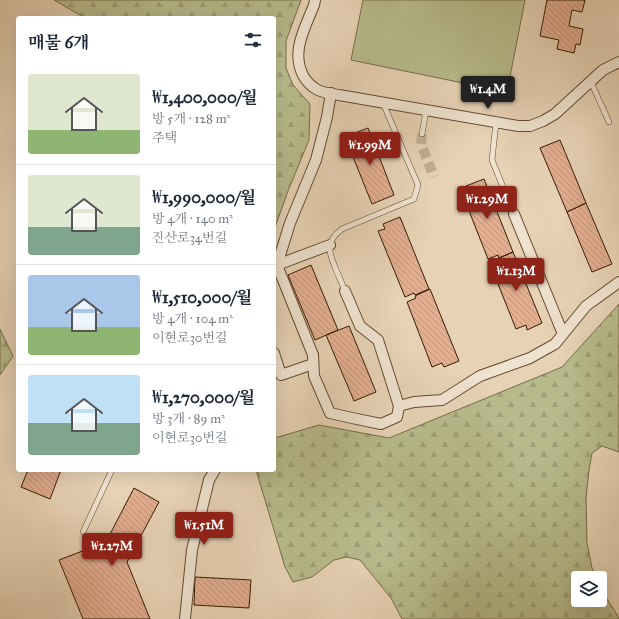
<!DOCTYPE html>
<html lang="ko">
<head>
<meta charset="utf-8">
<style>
	:root { --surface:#fff; --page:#f6f6f7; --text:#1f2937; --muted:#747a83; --line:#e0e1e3; --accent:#8f2418 }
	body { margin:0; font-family:"IM FELL Great Primer","Noto Serif KR",serif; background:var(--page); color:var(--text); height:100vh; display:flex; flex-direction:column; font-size:15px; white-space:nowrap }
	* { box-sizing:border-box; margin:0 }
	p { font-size:13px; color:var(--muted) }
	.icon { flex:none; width:22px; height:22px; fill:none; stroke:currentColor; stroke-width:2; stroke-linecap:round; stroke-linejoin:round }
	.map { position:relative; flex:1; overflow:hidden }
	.details { position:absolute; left:16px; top:16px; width:260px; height:456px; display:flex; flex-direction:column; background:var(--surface); border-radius:4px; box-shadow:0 4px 16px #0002 }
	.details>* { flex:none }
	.controls { position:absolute; left:571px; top:571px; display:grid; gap:8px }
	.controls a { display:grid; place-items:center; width:36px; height:36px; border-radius:4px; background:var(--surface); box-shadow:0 4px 16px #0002; font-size:20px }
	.price { position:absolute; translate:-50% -34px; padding:0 9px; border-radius:4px; background:var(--accent); color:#fff; font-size:13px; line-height:26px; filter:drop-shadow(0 1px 2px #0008) }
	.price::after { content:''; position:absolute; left:50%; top:24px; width:12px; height:9px; margin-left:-6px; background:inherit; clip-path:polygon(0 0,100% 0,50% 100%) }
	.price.current { background:#222; color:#fff }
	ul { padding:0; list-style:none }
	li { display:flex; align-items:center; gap:12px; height:100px; padding:0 12px }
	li+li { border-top:1px solid var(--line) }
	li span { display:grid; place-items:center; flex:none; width:112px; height:80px; border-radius:4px; color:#555 }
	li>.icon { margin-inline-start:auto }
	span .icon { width:48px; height:48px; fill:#fffc; stroke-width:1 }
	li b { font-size:17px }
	h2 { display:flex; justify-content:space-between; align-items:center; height:48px; padding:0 12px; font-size:17px }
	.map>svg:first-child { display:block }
	.forest { fill:url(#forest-firs); stroke:#766c48 }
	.garden { fill:#b7bb8c; stroke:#766c48 }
	.building { fill:url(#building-back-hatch); stroke:#351d03 }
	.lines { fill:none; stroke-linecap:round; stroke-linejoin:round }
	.street-tunnel { stroke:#c3ae91; stroke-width:10; stroke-dasharray:10 5; stroke-linecap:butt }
	.lane-casing { stroke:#624a30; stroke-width:6 }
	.street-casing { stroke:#624a30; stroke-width:12 }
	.lane { stroke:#efe2cf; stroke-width:5 }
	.street { stroke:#efe2cf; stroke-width:10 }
</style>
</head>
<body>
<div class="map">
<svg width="619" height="619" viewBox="0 0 619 619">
	<defs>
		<pattern id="forest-firs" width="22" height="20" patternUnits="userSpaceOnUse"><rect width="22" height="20" fill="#b7bb8c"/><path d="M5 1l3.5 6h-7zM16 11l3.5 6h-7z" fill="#9ea077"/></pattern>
		<pattern id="building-back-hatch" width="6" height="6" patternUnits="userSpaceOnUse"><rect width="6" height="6" fill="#e3ad8f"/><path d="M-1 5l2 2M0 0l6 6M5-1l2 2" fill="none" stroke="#c3947a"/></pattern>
	</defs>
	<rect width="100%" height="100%" fill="#e7d2b5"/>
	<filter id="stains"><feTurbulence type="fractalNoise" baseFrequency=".005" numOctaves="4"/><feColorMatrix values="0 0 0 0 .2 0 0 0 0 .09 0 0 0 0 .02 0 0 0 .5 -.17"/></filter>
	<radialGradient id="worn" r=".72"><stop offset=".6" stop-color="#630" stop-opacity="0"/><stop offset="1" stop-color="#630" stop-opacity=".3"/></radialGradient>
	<path class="forest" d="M54,0H301L286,41V68L293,85L310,104L309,140L288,191L274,230V18H85Z
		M619,304V452L602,446L592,453L589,470L586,498L587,543L592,568L597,578H578V600H600V585L607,599L619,618V619H402L391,598L360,560L347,557L334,560L312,577L293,582L285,567L256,470H274V440L275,438L319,425L389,438L562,367Z
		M0,329L13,356L0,375Z"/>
	<path class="garden" d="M363,0H525L507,92L351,60Z"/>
	<path class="building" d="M547,0H585L582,12L572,10L569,26L583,29L580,45L576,44L574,53L557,49L559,40L540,36Z
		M368,128L394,195L372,204L345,137Z
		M560,140L586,203L567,212L540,148Z
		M484,179L513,252L499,258L498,255L488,259L462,193L468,191L466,186Z
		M586,203L612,264L592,272L567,212Z
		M400,217L429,289L415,295L414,293L405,297L378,231L385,229L383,224Z
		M513,252L542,323L527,330L526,325L516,329L490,264L500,260L499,258Z
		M311,265L338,330L315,340L288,275Z
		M430,289L459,361L444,367L442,363L432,367L407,302L416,298L415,296Z
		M349,326L376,392L354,401L326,335Z
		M28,470H61L50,499L21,487Z
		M134,488L159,502L127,562L150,619H83L59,560L106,542Z
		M195,577L251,580L249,608L194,605Z"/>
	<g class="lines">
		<path class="street-tunnel" d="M422,134L421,144L434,177"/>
		<g class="lane-casing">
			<path id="lane" d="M591,82L609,122
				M496,122L492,160L514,214
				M422,134L426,110
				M345,291C342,283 338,275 335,267C328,251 326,241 342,229L414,199L418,185L383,103
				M83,532L112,470"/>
		</g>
		<g class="street-casing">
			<path id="street" d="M315,0L314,5C305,28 290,53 304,77C307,82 312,87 318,90C324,93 332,94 339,95L518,126H530L543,121L555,114L603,70L619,62
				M514,214L563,334
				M330,245L277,265L313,355L314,376L330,413L352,418L381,424L397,417L399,406
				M277,265L290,223L316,160L327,117L331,93
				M345,291L360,326L378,340L399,406L414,402L442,400L480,376L530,358L555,344L586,306L619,282
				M274,353L281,375L313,364
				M185,619L192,550L209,480L215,470"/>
		</g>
		<use href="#lane" class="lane"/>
		<use href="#street" class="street"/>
	</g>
	<rect width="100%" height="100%" filter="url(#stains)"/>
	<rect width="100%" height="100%" fill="url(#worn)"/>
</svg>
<div class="controls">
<a><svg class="icon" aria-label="layers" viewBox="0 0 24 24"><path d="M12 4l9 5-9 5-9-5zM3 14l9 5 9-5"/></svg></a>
</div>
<b class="price current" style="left:488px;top:110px">₩1.4M</b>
<b class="price" style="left:370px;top:166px">₩1.99M</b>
<b class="price" style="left:487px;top:220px">₩1.29M</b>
<b class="price" style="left:516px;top:292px">₩1.13M</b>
<b class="price" style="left:204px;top:546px">₩1.51M</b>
<b class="price" style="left:112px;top:567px">₩1.27M</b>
<section class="details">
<h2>매물 6개<svg class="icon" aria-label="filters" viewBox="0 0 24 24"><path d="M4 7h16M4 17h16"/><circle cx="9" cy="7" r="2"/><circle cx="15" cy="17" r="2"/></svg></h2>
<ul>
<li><span style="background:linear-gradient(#dfe7d0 70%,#8fb573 0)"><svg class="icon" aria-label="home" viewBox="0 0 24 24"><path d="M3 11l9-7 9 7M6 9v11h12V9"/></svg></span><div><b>₩1,400,000/월</b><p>방 5개 · 128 m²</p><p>주택</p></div></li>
<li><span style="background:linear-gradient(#dfe7d0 65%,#7fa58c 0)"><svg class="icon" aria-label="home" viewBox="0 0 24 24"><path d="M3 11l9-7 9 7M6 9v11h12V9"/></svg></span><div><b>₩1,990,000/월</b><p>방 4개 · 140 m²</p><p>진산로34번길</p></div></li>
<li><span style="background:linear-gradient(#a9c7e8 65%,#8fb573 0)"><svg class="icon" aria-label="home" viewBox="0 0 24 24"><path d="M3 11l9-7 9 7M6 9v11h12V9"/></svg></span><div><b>₩1,510,000/월</b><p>방 4개 · 104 m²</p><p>이현로30번길</p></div></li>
<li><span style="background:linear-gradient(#bfe0f5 60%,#7fa58c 0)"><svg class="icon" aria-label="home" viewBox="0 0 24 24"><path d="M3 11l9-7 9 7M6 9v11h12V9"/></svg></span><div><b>₩1,270,000/월</b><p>방 3개 · 89 m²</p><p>이현로30번길</p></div></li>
</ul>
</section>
</div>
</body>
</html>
